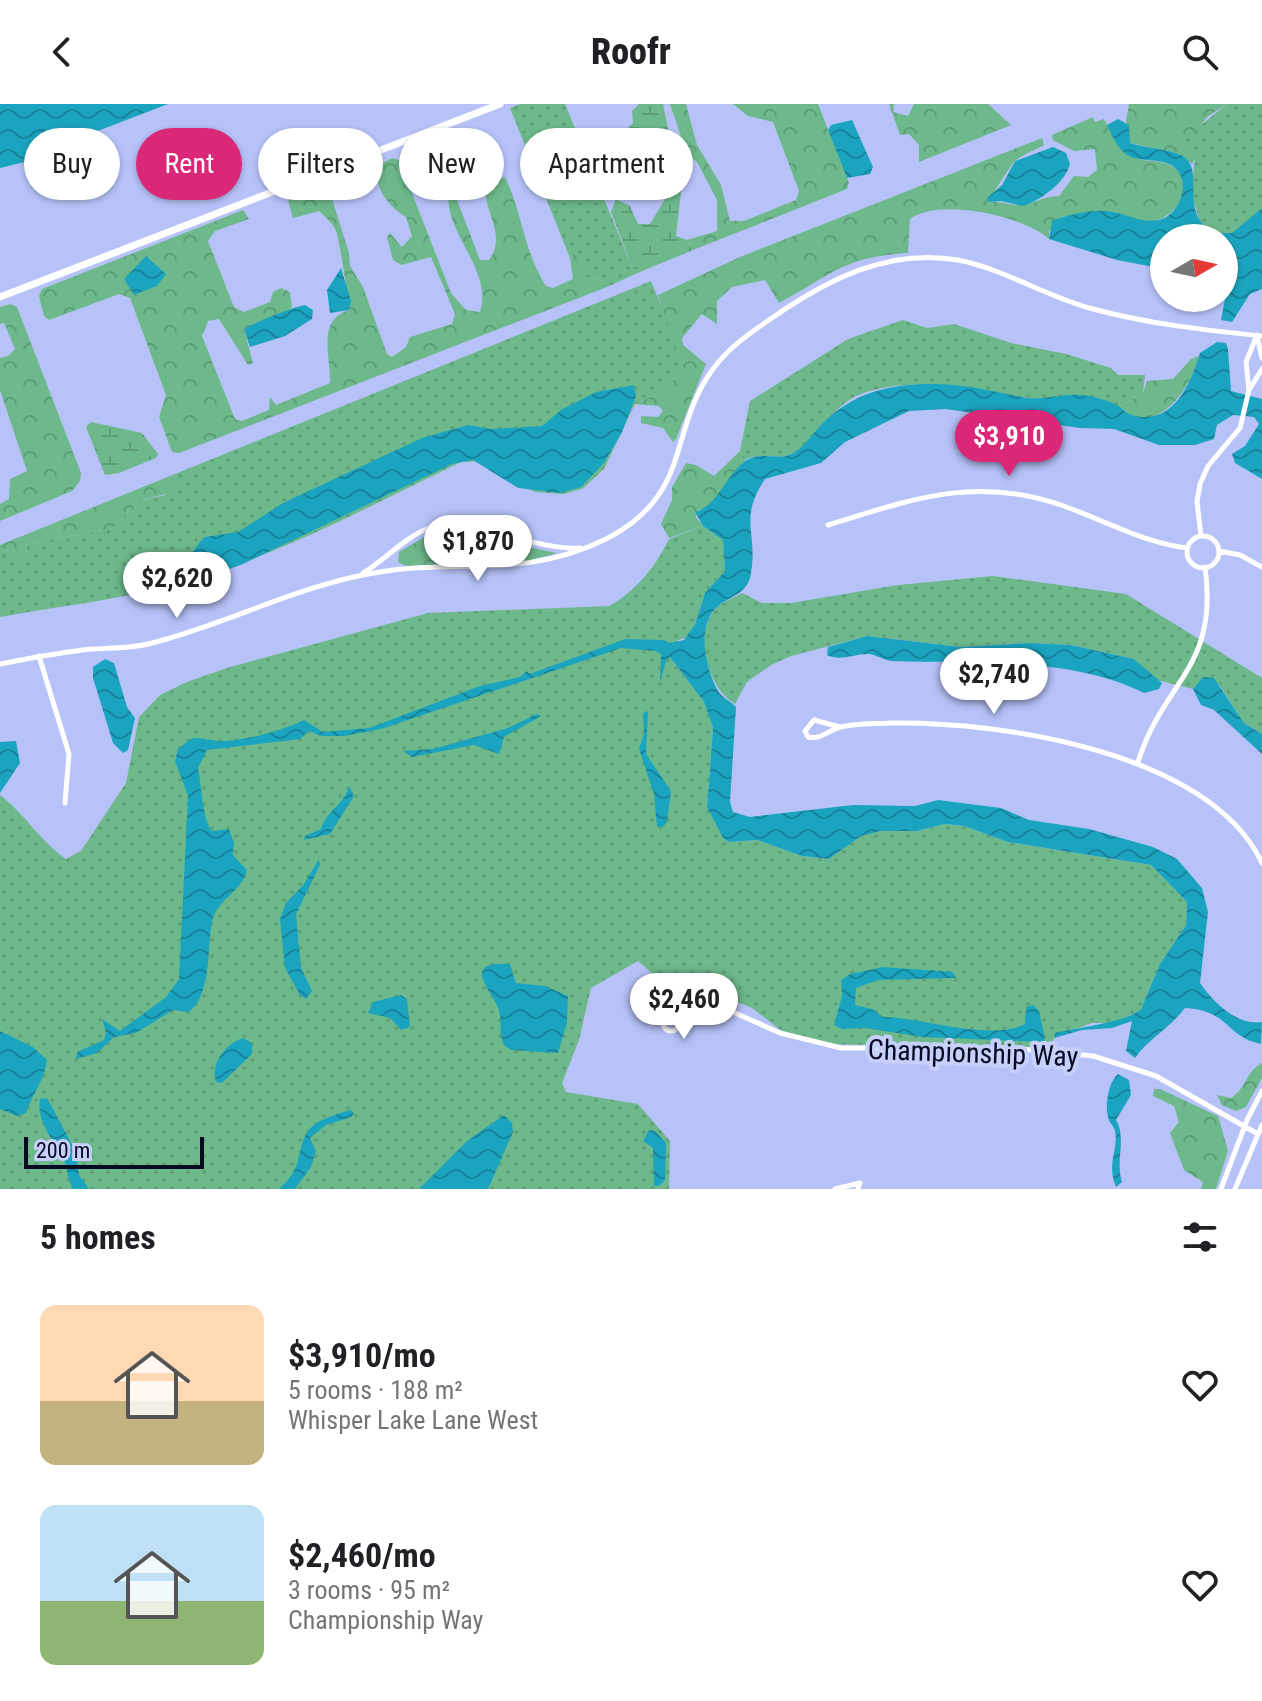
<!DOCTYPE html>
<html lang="en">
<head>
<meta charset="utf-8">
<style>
	:root { --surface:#fff; --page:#f6f6f6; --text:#202124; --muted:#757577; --accent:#db2777 }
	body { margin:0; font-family:"Roboto Condensed",sans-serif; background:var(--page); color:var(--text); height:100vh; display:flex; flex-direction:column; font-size:30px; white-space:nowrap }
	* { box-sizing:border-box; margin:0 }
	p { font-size:26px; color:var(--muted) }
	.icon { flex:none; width:44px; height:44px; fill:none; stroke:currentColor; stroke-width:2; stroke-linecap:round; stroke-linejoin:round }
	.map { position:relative; height:1085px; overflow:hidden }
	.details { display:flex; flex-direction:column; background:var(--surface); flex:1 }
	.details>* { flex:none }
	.banner { position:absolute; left:24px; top:24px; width:800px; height:72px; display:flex; gap:16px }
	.needle { width:52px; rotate:81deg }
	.tools { position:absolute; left:1150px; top:120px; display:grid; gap:16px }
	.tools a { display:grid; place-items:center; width:88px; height:88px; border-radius:50%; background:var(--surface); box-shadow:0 2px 6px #0004; font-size:40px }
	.scale { position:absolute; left:24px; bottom:20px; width:180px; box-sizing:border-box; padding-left:8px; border:4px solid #080a22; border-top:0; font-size:22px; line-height:28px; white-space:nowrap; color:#080a22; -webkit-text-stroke:6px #c7d0fa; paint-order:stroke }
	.price { position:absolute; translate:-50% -68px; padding:0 18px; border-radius:28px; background:#fff; color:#222; font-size:26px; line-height:52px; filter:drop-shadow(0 2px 4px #0008) }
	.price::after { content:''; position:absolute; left:50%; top:48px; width:24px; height:18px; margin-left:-12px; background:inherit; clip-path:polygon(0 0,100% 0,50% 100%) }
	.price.active { background:var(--accent); color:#fff }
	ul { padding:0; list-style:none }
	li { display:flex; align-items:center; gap:24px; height:200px; padding:0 40px }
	li span { display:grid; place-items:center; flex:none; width:224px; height:160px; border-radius:16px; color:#555 }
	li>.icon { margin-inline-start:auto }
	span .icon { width:96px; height:96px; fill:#fffc; stroke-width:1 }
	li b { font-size:34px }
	h2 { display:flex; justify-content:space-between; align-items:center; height:96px; padding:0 40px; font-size:34px }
	.pill { padding:0 28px; border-radius:36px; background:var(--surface); box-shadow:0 2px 6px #0004; font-size:28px; line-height:72px }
	.pill.active { background:var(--accent); color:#fff }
	header { display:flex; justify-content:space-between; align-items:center; height:104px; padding:0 40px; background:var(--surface); font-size:36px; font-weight:800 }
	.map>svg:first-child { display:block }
	.grass { fill:url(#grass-dots) }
	.forest { fill:url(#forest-crowns) }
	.wetland { fill:url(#wetland-marsh) }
	.water { fill:url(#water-waves) }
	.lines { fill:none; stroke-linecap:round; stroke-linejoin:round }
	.minor { stroke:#fff; stroke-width:5 }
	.tertiary { stroke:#fff; stroke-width:7 }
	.labels { text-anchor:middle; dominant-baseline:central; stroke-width:8; stroke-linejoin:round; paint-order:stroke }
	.street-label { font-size:28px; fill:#080a22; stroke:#c7d0fa }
</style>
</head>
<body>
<header><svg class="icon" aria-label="back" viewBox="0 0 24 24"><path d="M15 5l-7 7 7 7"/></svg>Roofr<svg class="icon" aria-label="search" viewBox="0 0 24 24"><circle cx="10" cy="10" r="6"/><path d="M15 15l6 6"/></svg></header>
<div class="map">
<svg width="1262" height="1085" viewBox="0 0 1262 1085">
	<defs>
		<pattern id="grass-dots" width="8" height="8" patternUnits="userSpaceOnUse" patternTransform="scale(2)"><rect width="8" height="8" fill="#6db98b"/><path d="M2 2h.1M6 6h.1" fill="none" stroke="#5d9e78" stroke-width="1.8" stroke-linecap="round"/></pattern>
		<pattern id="forest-crowns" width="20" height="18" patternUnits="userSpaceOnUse" patternTransform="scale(2)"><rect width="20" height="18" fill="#6db98b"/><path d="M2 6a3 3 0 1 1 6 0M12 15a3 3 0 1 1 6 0" fill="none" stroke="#5d9e78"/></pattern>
		<pattern id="wetland-marsh" width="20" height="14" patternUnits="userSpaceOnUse" patternTransform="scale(2)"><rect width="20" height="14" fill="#6db98b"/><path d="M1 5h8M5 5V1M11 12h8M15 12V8" fill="none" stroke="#5d9e78"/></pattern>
		<pattern id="water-waves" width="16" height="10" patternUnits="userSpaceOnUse" patternTransform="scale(2)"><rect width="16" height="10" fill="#1ba4bf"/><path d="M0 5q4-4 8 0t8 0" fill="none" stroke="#16849b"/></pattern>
	</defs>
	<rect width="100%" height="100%" fill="#b7c2f9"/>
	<path class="grass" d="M520,0H565L635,170L607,183L604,177L584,173L575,150L570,154L510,4Z
		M1227,0H1262V104L1232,130L1213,129L1199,116L1191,87L1195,55L1182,45L1184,35Z
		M651,177L673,230L682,265L664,287L635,300L604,365L582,385L563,390L535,388L480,357L461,358C363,405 268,458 162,484C109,497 54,503 0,513V449L7,446L25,451L27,440L114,424L138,397L165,391L177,374L170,372Z
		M903,216L927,224L954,220L1011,239L1066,250L1111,264L1118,271H1145L1143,289L1119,303C1090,289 1060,297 1030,294C974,288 917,270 861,290C831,301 816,337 793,349C778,357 765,348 746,355L740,347L750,297L848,235Z
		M703,422L723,436L725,467L705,489L695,520L686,534L678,536L670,553L704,598L713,624L707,702L723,734L729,738L757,736L802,752L829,755L862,731L881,727H917L945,720L964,722L1008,738L1151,761L1187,798L1186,821L1160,860L1140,907L1112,919H1092L1054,933L1052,944L814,940L791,934L752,904L719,890L669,884L638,857L591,884L579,936L562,979L566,988L638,1000L670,1037L669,1085H0V691C25,710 40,737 66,755L81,747L126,679L139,613L160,591L187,578L230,563L428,509L610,502C637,485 655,464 669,435Z
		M993,472L1126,490L1262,574V630L1244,619L1218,579L1195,582L1193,585L1157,576L1134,555L1071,541L1029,539L961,543L867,532L791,552L771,561L747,578L735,600C708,585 693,531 715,505C721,498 734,494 742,489L762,499H791L898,481Z"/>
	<path class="forest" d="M670,0H686L697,41L721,81L730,117H744L796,96L799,87L773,18L748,12L733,0H818L849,79L847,85L693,146L687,136L717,127V96L697,58L687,50Z
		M889,0H894L893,8L908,12L914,0H988L1011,21L919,58V41L909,30L900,31Z
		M1129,0H1227L1207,13L1193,33L1184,35L1183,45L1195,55L1192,60L1179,50L1130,39L1126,17Z
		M1093,13L1095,18L1104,15C1112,29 1117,45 1133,53C1149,60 1166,53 1179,68C1197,89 1169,119 1146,118C1135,118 1122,111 1111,108C1096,105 1077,111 1062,113L1049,127V135C1023,112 940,93 910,115L908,149C843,153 833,170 779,199L765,176L732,183L717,197V220L702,210L682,234L683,241L706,260L676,335L673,338L663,324L641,319V312L658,313L663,307L659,302L635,300L664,287L682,265L658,191L740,153L1042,34L1044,41C1035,46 1021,51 1014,58C1009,64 991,92 989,98C999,97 1005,100 1015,101C1032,102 1042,92 1059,92L1074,72L1088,73L1097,66L1095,45L1074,47L1053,36L1052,31Z
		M392,54L399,56L451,189L466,206L480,208C490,177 465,148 454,120C449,109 448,96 447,83H452L480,156H489C509,129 479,104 487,78L505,73C522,108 524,148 546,182L553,184L573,175L570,154L576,149L584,173L604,177L607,183L179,349L172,348L159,313L166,291L130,194L119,190L49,216L44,212L39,192L42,185L243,106L249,115L215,127L208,137L234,203L244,208L270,198L273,188L281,184L290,188L292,203L284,210L244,225L253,259L248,261L219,215L208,217L202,232L235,315L242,317L269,306L270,293L276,301L330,279C331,252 316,217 349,206C350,202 339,134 336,127C334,120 325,113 319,107L293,114L287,92L322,77L327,79L349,149L350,162L363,183L387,250L392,253L406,243L410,233L452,220L455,210L431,153L401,161L393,156L387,133L390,129L402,143L412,132L406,113C387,101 376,86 376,63Z
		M10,200L17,203L81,369L80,377L72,387L0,417V400L9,395L10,375L27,367L0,286V254L8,252L15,245L4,219L0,220V203Z
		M1199,252C1192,284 1155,337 1119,303L1143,289L1147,277L1173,275L1191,255Z
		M740,347L746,355L708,405L698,406L696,413L703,422L669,434L661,420L672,396V383L686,359L696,361L714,372Z
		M170,372L177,374L181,381L177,387L138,397L114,424L27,440L25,452L19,454L7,446L0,449V441Z
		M448,426L557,449L527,457L406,462L398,458L399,448L431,429Z
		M1262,959V974L1246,1003L1236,1007L1222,1001L1217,991L1231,994C1245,986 1247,966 1262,959Z
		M1154,985H1160L1218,1012L1228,1047L1216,1085H1201L1203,1078L1184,1066L1170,1029L1179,1018L1174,1002L1153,992Z"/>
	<path class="wetland" d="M639,0H663L681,88L676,132L687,136L693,146L635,170L611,108L616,95L630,102L638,120H650L665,95L659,78L650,73L633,77L626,66L618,35L633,19L632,7Z
		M91,318L142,329L158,350L156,354L119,369L105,371L86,323Z"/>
	<path class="water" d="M0,0H168L43,48L45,53L0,64Z
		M1118,15L1129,21L1130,39C1146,44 1167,45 1181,51C1203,62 1186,93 1199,115C1202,120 1209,125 1213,129H1232L1262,104V185L1250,190L1232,218L1221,216L1229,175L1224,134H1164V165L1117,156L1049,135L1052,117C1067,111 1089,106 1106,107C1125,108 1139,120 1159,116C1180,111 1192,78 1174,63C1161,53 1141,59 1127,51C1117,44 1112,32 1107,21Z
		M852,16L873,63L870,70L847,74L828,26L831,21Z
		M1053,43L1066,49L1070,60C1066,78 1039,98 1022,102L1001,97L989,98L987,94L1002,81L1015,57Z
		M146,152L166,170L157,182L134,191L124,175Z
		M341,164L351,197L349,206L330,209L327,186Z
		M305,201L313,206L312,215L285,232L250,243L244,225C256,218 293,203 305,201Z
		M1217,238L1226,239L1228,245L1231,287L1262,295V375L1235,359L1232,350L1245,342L1259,320L1254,313L1233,311L1217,321L1214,335L1195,341H1159L1114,325L1080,324L945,305L909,307L845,338L821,359L765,375C738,416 758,428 751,469C748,490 732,491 718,502C696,520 705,564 718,587C722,594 731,597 736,603L730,698L733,708L750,713L853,701L915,702L938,696L1001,704L1029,716L1089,725L1153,743L1177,755L1202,784L1208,808L1200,879C1213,898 1237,922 1262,918L1261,940C1224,932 1231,907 1185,904C1171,923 1145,938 1135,954L1126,947L1132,917L1112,924L1082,926L1054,934L1055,929C1076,924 1128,918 1141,905L1160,860L1186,821L1187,798L1151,761L1008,738L964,722L945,720L917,727H881L861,732L829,755L802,752L757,736L729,738L723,734L707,703L713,624L704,598L670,553L666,557L660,579L661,550L656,547L621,544L381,625L344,632H321L309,627L300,635L207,646L198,664C202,682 202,715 212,727L229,725L234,739L233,751L247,766C242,788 218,794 212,817C207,843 212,890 189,908L173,906L136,929L114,933L97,949L76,955L77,948L104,936L106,928L102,915L120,927L166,893L179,875L188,692L175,657L178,645L192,634C201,634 209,636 218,637C241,638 285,626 304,616L323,628L369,624L480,582L520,573L527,567L530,570L625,535L664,536L669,539L684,536L695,520L705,489L725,467L723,436L703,422L695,408C719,401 724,373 744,358C761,345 778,359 795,348C806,341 815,326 825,317C854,289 890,280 930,280C963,279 995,288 1027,294C1045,296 1063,289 1081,291C1092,292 1107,296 1117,301C1122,304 1125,309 1132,311C1173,323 1191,279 1200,249Z
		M634,281L636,292L622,328L604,359L581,383L560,389L518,384L473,356L452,360L243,460L161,490L136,494L130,480L143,466C160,464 182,464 193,448C197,442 199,438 205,433L238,428L283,399L422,334L468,321L491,325L542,322L561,306L596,288Z
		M867,532L961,543L1029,539L1071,541L1134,555L1162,579L1159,585L1144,589C1071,552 972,560 892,557C883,556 877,551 869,550C855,549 841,558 827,551L828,543Z
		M105,555L114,559L127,603L135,614L128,646L123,649L113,639L93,574V563Z
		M1203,573L1214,574L1244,619L1262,630V650L1214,606L1201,601L1193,585Z
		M648,607L646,650L671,687L667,718L663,723H657L654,690L639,645L644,629L643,609Z
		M537,610L541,612L504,633L499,650L474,641L412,653L403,647L433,645L508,624Z
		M16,637L20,659L0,689V638Z
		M349,682L354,692L330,730L304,736L305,732L321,725C326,707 345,700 349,682Z
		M319,755L320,761L296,810L301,864L312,887L306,895L300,891L285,864L280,815L286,799L304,780Z
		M510,860L516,879L545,882L568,892L567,919L558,949L511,946L504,941C498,929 503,916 498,904C493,888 458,856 510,860Z
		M883,863L953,868L956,874L878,876L856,884L855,901L872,905L883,913C919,913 993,938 1025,920L1026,903L1033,901L1039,907L1045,935L1042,938L922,933L865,924L842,925L834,921L842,892L841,876L850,870Z
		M401,891L407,895L410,923L401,926L390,914L368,909L373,898Z
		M0,927L33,943L47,956C45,976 32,990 26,1009L17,1012L0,1005Z
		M243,934L252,939V950L222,979L216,978C210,960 225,940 243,934Z
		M1118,970L1129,976L1131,991L1116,1016C1127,1034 1115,1057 1122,1078L1116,1083C1106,1060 1119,1044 1115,1027C1114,1022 1111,1021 1109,1016C1104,1004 1108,978 1118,970Z
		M47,994L76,1048L79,1071L89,1085H73C67,1075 68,1064 63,1054C53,1035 36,1018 40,995Z
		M351,1006L354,1010L351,1013L326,1021L310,1034L316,1047L311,1063L295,1085H279C304,1062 295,1052 306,1030C313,1016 337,1010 351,1006Z
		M504,1011L512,1019L513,1028L488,1085H419L467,1037Z
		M649,1026L655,1027L666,1039L665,1076L659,1082H654L653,1044L643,1037Z"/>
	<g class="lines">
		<path class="minor" d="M1257,232L1262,254
			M1249,286L1246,258L1257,231
			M828,421C910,396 974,371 1061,401C1104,416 1141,438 1187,444
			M1201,432L1197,398L1200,380L1208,362L1240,324L1249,286L1262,265
			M1187 448a16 16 0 1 1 32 0a16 16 0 1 1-32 0Z
			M1219,447L1240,451L1262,463
			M363,469C385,456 405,433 429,424C462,411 536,447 580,444
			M39,552L69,650L65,699
			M0,560C31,554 61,548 92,545C114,544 135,544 156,538C228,519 301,481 374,469C458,454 523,476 606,435C694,390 667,327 713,265C728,244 751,228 772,214C828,175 889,144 958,156C1004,165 1047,193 1093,205C1149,220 1204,226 1262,232
			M840,623L814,616L805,627L808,633C822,636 828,626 841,623C856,619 875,620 890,619C1000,617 1210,648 1262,759
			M1138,658C1164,575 1219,565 1205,463
			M663 919a8 8 0 1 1 16 0a8 8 0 1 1-16 0Z
			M678,915L700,904H712L733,908L780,929L841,944H1010L1093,952L1156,972L1258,1030
			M835,1085L860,1079L858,1085
			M1221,1085L1247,1016L1262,987
			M1235,1085L1262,1021"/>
		<path class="tertiary" d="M0,193L500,0"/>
	</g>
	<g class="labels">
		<g class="street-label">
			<text transform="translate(973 949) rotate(2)">Championship Way</text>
		</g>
	</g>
</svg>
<div class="tools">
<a><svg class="needle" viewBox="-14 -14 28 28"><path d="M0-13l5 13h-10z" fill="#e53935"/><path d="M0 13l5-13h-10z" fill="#757577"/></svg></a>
</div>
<div class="scale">200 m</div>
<b class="price active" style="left:1009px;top:374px">$3,910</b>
<b class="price" style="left:478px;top:479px">$1,870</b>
<b class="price" style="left:177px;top:516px">$2,620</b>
<b class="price" style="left:994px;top:612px">$2,740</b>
<b class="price" style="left:684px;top:937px">$2,460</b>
<div class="banner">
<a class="pill">Buy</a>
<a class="pill active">Rent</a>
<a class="pill">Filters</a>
<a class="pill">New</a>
<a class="pill">Apartment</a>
</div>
</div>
<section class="details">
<h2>5 homes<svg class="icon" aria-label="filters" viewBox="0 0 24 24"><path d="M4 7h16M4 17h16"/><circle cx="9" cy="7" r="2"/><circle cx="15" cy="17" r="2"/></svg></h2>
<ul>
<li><span style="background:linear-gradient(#ffd9b3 60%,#c2b280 0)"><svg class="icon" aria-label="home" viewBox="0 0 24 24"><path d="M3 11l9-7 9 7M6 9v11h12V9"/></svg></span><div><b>$3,910/mo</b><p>5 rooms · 188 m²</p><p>Whisper Lake Lane West</p></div><svg class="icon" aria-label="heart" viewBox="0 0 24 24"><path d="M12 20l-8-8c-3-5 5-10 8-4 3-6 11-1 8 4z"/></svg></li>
<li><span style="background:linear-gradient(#bfe0f5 60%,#8fb573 0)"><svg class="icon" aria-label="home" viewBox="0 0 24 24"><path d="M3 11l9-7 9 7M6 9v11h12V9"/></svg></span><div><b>$2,460/mo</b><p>3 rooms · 95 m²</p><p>Championship Way</p></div><svg class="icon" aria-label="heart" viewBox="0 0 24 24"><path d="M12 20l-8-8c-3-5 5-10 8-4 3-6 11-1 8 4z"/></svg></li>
</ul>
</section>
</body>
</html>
